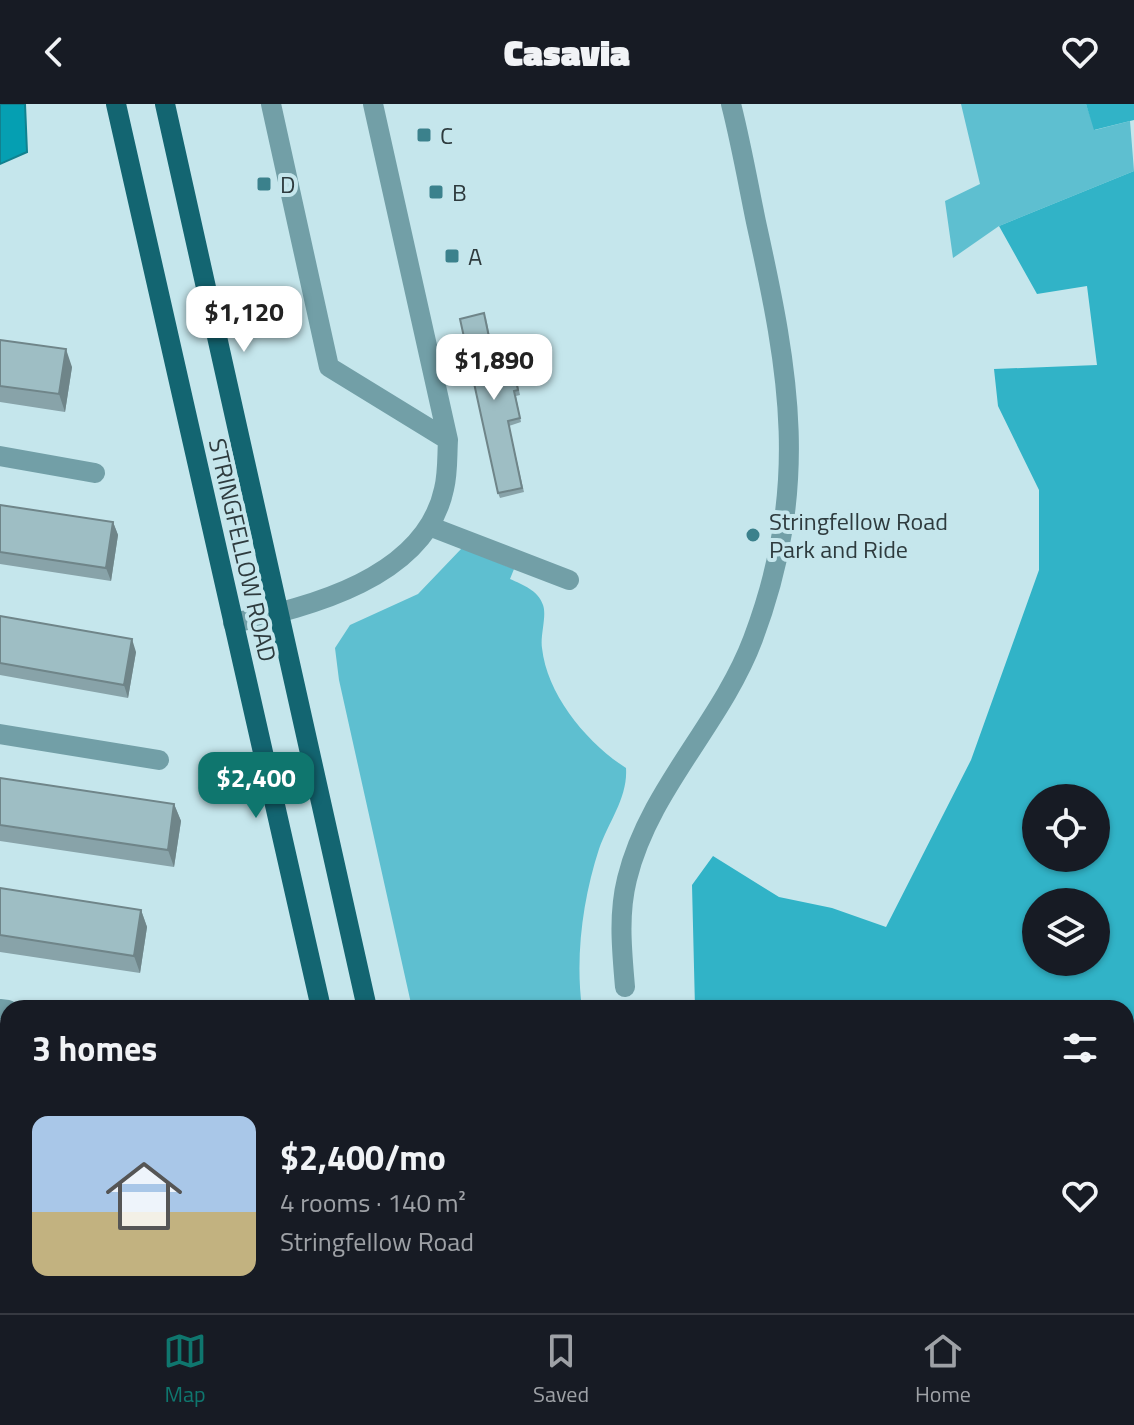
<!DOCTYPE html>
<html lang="en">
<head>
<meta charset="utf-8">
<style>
	:root { --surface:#171b24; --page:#242831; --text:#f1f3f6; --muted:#9ea1a6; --line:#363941; --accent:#0f766e }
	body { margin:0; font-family:"Titillium Web",sans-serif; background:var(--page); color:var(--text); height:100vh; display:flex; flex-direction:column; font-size:30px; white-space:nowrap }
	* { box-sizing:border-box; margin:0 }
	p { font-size:26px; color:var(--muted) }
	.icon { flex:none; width:44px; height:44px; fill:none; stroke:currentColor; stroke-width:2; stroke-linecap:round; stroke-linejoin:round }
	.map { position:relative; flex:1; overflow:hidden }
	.side { position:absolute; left:0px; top:896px; width:1134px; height:314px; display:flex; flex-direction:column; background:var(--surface); border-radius:24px 24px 0 0; box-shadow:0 2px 6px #0004 }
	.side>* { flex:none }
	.controls { position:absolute; left:1022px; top:680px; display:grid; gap:16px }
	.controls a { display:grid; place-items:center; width:88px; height:88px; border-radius:50%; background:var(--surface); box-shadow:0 2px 6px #0004; font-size:40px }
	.price { position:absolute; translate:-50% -68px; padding:0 18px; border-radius:16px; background:#fff; color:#222; font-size:26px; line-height:52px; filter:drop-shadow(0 2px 4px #0008) }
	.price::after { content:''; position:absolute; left:50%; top:48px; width:24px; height:18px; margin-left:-12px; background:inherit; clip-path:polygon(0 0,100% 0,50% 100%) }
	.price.current { background:var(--accent); color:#fff }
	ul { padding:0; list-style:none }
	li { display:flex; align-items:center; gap:24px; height:200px; padding:0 32px }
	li+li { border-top:2px solid var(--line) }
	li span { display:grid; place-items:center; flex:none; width:224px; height:160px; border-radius:16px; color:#555 }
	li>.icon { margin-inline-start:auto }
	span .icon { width:96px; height:96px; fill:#fffc; stroke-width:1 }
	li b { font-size:34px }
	h2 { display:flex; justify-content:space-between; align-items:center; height:96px; padding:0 32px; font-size:34px }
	header { display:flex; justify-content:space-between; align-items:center; height:104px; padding:0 32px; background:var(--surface); font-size:36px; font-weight:800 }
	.menu { display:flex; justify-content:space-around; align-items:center; height:112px; border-top:2px solid var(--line); background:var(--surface); font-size:22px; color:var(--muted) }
	.menu a { display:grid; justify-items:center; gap:4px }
	.menu .current { color:var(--accent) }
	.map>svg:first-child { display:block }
	.green { fill:#5ebfd0 }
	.forest { fill:#31b3c7; fill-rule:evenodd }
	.water { fill:#059fb2; stroke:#11818f; stroke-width:2 }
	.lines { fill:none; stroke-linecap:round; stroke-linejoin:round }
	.minor { stroke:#729fa7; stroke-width:20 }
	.major { stroke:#136571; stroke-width:20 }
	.wall { fill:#88a3a9 }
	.shaded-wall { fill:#6f8589 }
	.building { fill:#9ebec4; stroke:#6f8589; stroke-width:2 }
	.poi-dot { fill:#3b818c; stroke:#c5e6ec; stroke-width:3 }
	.labels { text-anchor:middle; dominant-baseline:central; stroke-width:8; stroke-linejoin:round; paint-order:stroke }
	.poi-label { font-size:24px; fill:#2e3b3e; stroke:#c5e6ec; text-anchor:start }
	.street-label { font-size:24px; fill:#2e3b3e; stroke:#c5e6ec }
</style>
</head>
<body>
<header><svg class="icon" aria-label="back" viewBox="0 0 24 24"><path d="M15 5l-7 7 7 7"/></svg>Casavia<svg class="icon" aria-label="heart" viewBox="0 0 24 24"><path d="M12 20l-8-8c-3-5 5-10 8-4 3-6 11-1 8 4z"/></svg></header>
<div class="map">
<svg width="1134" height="1209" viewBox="0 0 1134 1209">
	<rect width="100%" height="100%" fill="#c5e6ec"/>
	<path class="green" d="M961,0H1086L1095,26L1130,17L1134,67L999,122L953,154L945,97L980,80Z
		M462,444L514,465L510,475C523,481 538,486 543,501C547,512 540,531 542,544C547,591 587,639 626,664C628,693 609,717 599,745C583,794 575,852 582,904H412L339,576L335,544L350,521L418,490Z"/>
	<path class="forest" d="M1086,0H1134V16L1094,26Z
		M1134,67V1011L1126,1014V904H695L692,781L713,752L779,793L832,804L886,823L971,656L1039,466V386L998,302L994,265L1097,261L1087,182L1037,190L999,122ZM1096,694V754H1036V694ZM1096,798V858H1036V798Z
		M726,1202H967L964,1209H723Z"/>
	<path class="water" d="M0,0H25L27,48L0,60Z"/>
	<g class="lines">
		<path class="minor" d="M271,0L329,263L448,336
			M0,352L95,369
			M429,422L569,476
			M233,519C310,503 425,474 444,385C448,369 447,352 448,336L373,0
			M0,630L159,656
			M625,883C622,847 618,811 627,775C649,685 721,620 753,535C810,383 790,271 756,118C748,79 741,39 731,0
			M0,905L8,906
			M0,1179L8,1180"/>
		<path class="major" d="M116,0L321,904
			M165,0L367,904
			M389,1202L391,1209
			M435,1202L437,1209"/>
	</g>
	<path class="wall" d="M486,214L497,267H515L520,291L516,292L521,318L509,322L524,388L500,394L498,389Z
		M0,236L72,263L65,308L0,298Z
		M0,401L113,418L118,431L111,477L0,460Z
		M0,512L136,548L128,594L0,571Z
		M0,674L174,700L181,717L174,763L0,737Z
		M0,784L141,806L147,823L140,869L0,848Z
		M0,944L8,945V1008L0,1007Z
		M0,1059L8,1061V1124L0,1122Z
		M1004,1202L1081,1209H1007Z"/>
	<path class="shaded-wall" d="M66,245L72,263L65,308L59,290Z
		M113,418L118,431L111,477L106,464Z
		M132,535L136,548L128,594L124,581Z
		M174,700L181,717L174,763L168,746Z
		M141,806L147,823L140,869L134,852Z
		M1134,1119V1133L1126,1145V1131Z
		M1076,1202H1078L1081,1209H1071Z"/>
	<path class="building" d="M484,209L496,267L513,263L518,286L514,287L520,314L508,317L522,384L498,389L460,215Z
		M0,236L66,245L59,290L0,282Z
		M0,401L113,418L106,464L0,448Z
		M0,512L132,535L124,581L0,559Z
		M0,674L174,700L168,746L0,721Z
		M0,784L141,806L134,852L0,831Z
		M0,944L8,945V992L0,991Z
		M0,1059L8,1061V1108L0,1106Z
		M1126,1093L1134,1098V1119L1126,1131Z
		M1005,1202H1076L1071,1209H1016Z"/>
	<g class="poi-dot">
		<rect x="416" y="23" width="16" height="16" rx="4"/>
		<rect x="256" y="72" width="16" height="16" rx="4"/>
		<rect x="428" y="80" width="16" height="16" rx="4"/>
		<rect x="444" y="144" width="16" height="16" rx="4"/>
		<circle cx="753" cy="431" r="8"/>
	</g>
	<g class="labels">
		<g class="poi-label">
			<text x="440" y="31">C</text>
			<text x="280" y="80">D</text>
			<text x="452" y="88">B</text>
			<text x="468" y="152">A</text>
			<text x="769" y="417">Stringfellow Road<tspan x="769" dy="28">Park and Ride</tspan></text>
		</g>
		<g class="street-label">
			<text transform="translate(243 446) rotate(77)">STRINGFELLOW ROAD</text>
		</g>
	</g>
</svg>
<div class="controls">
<a><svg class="icon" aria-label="locate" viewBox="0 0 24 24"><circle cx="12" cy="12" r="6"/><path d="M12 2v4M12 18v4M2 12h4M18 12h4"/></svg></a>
<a><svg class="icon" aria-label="layers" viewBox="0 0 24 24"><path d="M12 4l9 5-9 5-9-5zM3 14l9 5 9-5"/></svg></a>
</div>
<b class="price" style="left:244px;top:250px">$1,120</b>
<b class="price" style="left:494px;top:298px">$1,890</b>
<b class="price current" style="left:256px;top:716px">$2,400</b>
<section class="side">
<h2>3 homes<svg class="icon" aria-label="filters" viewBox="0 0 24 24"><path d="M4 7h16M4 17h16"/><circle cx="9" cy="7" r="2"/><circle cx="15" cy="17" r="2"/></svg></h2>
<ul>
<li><span style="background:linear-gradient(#a9c7e8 60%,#c2b280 0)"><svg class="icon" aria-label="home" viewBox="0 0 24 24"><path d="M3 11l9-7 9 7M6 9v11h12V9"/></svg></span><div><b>$2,400/mo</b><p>4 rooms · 140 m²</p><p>Stringfellow Road</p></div><svg class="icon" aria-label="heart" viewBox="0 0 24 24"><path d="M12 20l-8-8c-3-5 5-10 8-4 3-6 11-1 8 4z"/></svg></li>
</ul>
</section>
</div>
<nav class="menu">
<a class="current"><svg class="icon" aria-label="map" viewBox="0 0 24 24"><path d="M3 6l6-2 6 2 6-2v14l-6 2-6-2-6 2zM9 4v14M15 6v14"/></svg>Map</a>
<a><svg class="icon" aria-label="saved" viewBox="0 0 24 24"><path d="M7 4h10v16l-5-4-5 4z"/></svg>Saved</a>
<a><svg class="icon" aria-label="home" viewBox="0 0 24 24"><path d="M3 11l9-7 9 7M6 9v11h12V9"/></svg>Home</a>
</nav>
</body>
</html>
